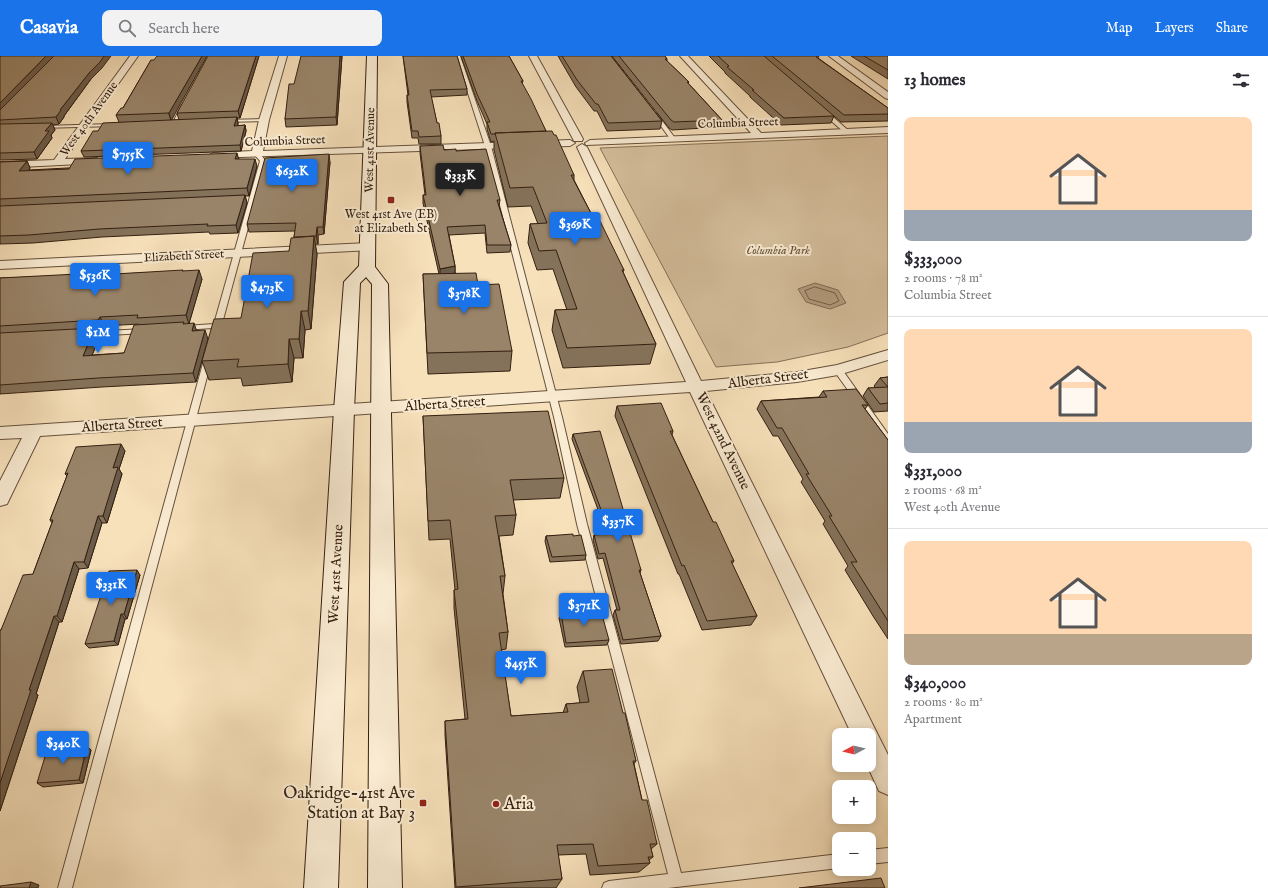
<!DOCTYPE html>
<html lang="en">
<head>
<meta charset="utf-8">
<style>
	:root { --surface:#fff; --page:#f2f2f3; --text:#2b2b33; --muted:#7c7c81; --line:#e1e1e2; --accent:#1a73e8 }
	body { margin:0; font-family:"IM FELL English",serif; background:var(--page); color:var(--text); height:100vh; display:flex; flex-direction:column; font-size:15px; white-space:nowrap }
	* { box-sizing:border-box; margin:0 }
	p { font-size:13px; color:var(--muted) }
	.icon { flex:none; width:22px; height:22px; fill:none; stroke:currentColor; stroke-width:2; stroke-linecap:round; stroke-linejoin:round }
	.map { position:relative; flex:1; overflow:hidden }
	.drawer { display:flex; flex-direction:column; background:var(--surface); width:380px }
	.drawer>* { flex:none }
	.needle { width:26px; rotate:263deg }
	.controls { position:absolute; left:832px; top:672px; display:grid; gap:8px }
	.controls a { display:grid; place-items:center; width:44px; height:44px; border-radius:8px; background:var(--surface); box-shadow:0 2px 10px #0003; font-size:20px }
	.price { position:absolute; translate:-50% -34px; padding:0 9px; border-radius:4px; background:var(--accent); color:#fff; font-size:13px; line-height:26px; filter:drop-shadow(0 1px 2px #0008) }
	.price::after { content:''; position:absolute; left:50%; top:24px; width:12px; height:9px; margin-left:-6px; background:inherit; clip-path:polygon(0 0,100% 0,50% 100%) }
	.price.selected { background:#222; color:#fff }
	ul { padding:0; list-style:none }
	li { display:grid; align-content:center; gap:8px; height:212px; padding:0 16px }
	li+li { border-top:1px solid var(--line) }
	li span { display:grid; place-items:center; height:124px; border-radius:8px; color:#555 }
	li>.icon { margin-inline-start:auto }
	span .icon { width:72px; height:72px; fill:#fffc; stroke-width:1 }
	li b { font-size:17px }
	h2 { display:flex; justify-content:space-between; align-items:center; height:48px; padding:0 16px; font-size:17px }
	header { display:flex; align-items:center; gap:24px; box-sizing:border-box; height:56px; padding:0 20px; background:var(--accent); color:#fff }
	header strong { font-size:19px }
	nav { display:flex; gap:22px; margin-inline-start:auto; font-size:14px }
	.search { width:280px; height:36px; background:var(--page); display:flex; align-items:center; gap:10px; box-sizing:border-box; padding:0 14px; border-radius:8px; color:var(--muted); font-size:15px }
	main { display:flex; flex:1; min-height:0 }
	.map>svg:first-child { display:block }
	.green { fill:#d6c09e; stroke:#857058 }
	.water { fill:#b59f81; stroke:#816c54 }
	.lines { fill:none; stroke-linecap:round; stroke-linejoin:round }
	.shore { stroke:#745f49; stroke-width:1 }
	.lane-casing { stroke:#65503c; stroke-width:2 }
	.street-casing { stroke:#65503c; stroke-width:2 }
	.secondary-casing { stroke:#341f11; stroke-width:2 }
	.lane { fill:#faecd3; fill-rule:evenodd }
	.street { fill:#faecd3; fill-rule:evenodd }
	.secondary { fill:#faecd3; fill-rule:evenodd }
	.wall { fill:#84725a; stroke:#341f11; fill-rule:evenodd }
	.shaded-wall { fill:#6b5c4a; stroke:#341f11 }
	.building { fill:#998469; stroke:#341f11 }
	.poi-dot { fill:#8f2418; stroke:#faecd3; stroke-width:1.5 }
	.labels { text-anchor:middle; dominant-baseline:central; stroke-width:4; stroke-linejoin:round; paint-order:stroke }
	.far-street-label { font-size:12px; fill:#341f11; stroke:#faecd3 }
	.far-poi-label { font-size:12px; fill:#341f11; stroke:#faecd3 }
	.far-park-label { font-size:12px; font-style:italic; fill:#654f3b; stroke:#faecd3 }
	.street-label { font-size:14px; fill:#341f11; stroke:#faecd3 }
	.near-poi-label { font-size:17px; fill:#341f11; stroke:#faecd3; text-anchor:end }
</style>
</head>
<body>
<header>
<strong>Casavia</strong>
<div class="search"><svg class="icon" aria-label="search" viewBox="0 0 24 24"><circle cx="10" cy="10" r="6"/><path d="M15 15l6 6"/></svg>Search here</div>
<nav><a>Map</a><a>Layers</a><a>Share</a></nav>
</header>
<main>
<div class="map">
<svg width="888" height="832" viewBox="0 0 888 832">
	<rect width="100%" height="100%" fill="#f7e1bb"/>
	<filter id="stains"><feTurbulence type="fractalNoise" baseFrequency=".005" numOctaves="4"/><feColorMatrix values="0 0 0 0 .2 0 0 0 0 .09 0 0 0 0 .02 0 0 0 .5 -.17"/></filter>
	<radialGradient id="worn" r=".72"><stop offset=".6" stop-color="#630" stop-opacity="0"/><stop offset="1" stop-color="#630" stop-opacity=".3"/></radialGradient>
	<path class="green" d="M888,80V277L848,291L777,306L716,311L600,92Z"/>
	<path class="water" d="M815,227L838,234L846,247L830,253L806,246L798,233Z"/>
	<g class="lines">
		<path class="shore" d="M815,231L835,237L839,245L830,249L809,243L805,235Z"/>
		<g class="lane-casing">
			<path id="lane" d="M456,0H460L491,90L562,361L587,468L681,817L839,798V812L668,832H602L604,827L609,825L668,818L577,468L554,361L485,90Z
				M184,48L186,49L176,67L172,68L182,49Z
				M821,54H825L849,75V77H845L821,56Z
				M653,58H657L675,82V84H671L653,59Z
				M264,63H266V65L225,66L223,65L225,64Z
				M113,68H115V70L41,72L39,71L41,70Z
				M255,97H259L266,105L220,275L216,277L212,275L213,272L182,274L181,272L185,270L214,268L260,105L254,98Z
				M144,273H147V277L87,280L83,278L87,276Z
				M205,300H211L212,302L72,832H58Z
				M838,311L841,312L888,378V387L885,386L835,316L834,314Z
				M888,792V806L869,808V794Z"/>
		</g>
		<g class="street-casing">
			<path id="street" d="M130,0H138L65,103L97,102L102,105L101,107L0,112V106L54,104Z
				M279,0H287L269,64L263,95L570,84L575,87L570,90L209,102L208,100L213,97L252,95L259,64Z
				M529,0H537L583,83L582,85H574L573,83Z
				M680,0H688L761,77L888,71V77L586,89L585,87L590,84L751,77Z
				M829,0H838L888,36V43L885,42Z
				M582,88L587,91L701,325L797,316L837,309L888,294V304L838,319L797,326L706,335L888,699V739L879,735L867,709H869V679H852L690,336L40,380L7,448L0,450V425L22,382L0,383V371L686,326L577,91Z
				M368,187L372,188L374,191L372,194L0,213V205Z"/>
		</g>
		<g class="secondary-casing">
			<path id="secondary" d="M367,0H377L375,211L388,228L402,832H368L372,228L366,221L360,227L354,354L338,832H304L334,354L344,226L359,210Z"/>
		</g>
		<use href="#lane" class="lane"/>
		<use href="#street" class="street"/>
		<use href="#secondary" class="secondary"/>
	</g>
	<path class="wall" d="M259,0L240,62H237L238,67V70L245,69L246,75L241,95L84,101L81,95L98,75L119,66L116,59L123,52L151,4L171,64H179L177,57Z
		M342,0L337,69L286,71L285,63L294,28Z
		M403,0H457L467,33V39L431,41L437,67L441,80V88H419L418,82H412L407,46V39H408Z
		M461,0H509L523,25L522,28L546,75L574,119V124L595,165L624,214L623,216L656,288L650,308L563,312L552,274L555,254H567L553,213L537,214L528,187L530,168H538L531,150L508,151L494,94V85L491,86L487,73V68L477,45Z
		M558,0H611L662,65L660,73L607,75L597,55H594L576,31Z
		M612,0H665L667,3V5L689,26L688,27L722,64L720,71L672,74L669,72Z
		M709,0H819L818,2L888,52V65L841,66L834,60L831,67L781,69L750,41V40L725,17V16Z
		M851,0H888V23Z
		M0,1L102,12L91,23L64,60V61L59,68L53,69L55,74L51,79L52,82L37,103L0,104Z
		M420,90L456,95L500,144L499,150L511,189L510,196L487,197L485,177L449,179L455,210V217L478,229L512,295L510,315L428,318L423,218H439L423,147V139H425L420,97Z
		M239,103L257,110L249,140H245L247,147L238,177L210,178L209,176L102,181L33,187L0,188V106L27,105L30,112L29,114Z
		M330,106L324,178L318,179V188H315L317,198L311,273L305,274L303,302H294L292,326L243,330L241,322L209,324L202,305L241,262L289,195L294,181L295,175L249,176L247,168Z
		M183,215L202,223L189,267L197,274L208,283L196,326L102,331L0,338V222L98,219ZM139,268L140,269L124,297L92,299L100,280L96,274L103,273L104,270Z
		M888,321V355L874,356L863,340L868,332H876L874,330L880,322Z
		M823,335L868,349L865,353L888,384V583L873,560L845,514L848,510L823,468L825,465L801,426L803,423L778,380H773L757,353L761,345L819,341Z
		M617,350L673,375L672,379L713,466L734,505L732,508L757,560L751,569L702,574L679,518H678L615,360Z
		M423,360L564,422L560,442L513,444L516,459L513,479L499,480L505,520L503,538L508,576L506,593L501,594L511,660L563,657L566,648L580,647L577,631L583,615L623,657L636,705L634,708L642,744L657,788L651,793L653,801L649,804L650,807L639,816L590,819L586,798L558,799L562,823L556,832H455L445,679V665L465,663L454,552V534H455L450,483L429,484Z
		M573,378L641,514L640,517L661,580L658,585L621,588L613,559L615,554H617L603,502L598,503L593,484L594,479L607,478L572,383Z
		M125,395L119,413L122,418L107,467H102L88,512L79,513L62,566H59L36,638L38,639L0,755L1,574L33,518L52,467L50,464L67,420L65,418Z
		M546,480H573L586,499L585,504L550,506L545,485Z
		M140,519L127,563H125L118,589L89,592L85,588Z
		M561,557L609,584L607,589L565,591L559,562Z
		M91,694L83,727L43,731L37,727Z"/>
	<path class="shaded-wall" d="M46,0H55L0,57V47Z
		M104,0H111L102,12L91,23L64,60V61L59,68L56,61L60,54L89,17Z
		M202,0H207L171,65L169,57Z
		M256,0H259L240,62L238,55Z
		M340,0H342L337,69L336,61Z
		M237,61L238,67L236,76L234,70Z
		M52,67L55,74L51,79L52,82L37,103L34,96L45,75Z
		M245,69L246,75L241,95L240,89Z
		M237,97L239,104L235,103Z
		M329,98L330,106L324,178L323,171Z
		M255,103L257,110L249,140L247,132Z
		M27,105L30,112L23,122L19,115Z
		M245,139L247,147L238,177L236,169Z
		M317,171L318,179V188L316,180Z
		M314,180L317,198L311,273L308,255Z
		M455,210V217L440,220V213Z
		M199,214L202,223L189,268L186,259Z
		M301,255L305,274L303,302L299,283Z
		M100,261L104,270L103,273L98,264Z
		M194,267L197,276L192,275Z
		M95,272L100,280L88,309L83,300Z
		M205,274L208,283L196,326L193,317Z
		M289,283L294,302L292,326L288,308Z
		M121,388L125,395L119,413L122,418L107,467L103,460L113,412Z
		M98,460L102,467L88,512L84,506Z
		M74,506L79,513L62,566L57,560Z
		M137,514L140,519L127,563L124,558Z
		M121,558L125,563L118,589L114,585Z
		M54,560L59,566L36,638L38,639L0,755V727L29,634Z
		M87,690L91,694L83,727L79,724Z
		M31,826L39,829L38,832H29Z"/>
	<path class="building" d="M1,0H46L0,47V1Z
		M54,0H104L100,6L89,17L60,54H61L56,61L0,64V54Z
		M157,0H202L169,57L116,59L121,52H123L151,4H154Z
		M208,0H256L238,55L177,57Z
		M301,0H340L336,61L285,63L289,28H294Z
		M403,0H457L467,33L430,34L437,67H439L441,80L419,81L418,75H412L407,39H409Z
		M463,0H509L523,25H521L531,43L546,75L495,77V78H491L487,66H490L477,38Z
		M562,0H611L662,65L608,67L598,48H596L577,24Z
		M619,0H665L667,3H665L689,26H687L722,64L674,66L671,64Z
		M718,0H764L834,60L784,62L752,34H754L727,11L729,10Z
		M772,0H817L816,1L888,52V58L844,59Z
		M864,0H888V14Z
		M237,61L234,70L245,69L240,89L81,95L93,75H98L103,67Z
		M52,67L45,75H49L34,96L0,97V68Z
		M552,75L554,79H556L574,119H571L595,165H600L624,214H622L656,288L567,292L555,254L577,253L556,194L539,195L530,168L547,167L533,131L510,132L495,77Z
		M443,89L444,94L456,93V95L486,93L500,144H497L511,189H487L485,169L447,171L455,210L440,213L423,139H426L420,90Z
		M237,97L235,103H255L247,132L0,143V106L27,105L19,115L69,113L75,103Z
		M329,98L323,171H317L316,180L294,181L296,167L247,168L265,102Z
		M245,139L236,169L207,170L208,168L99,173L29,179L0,180V150Z
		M314,180L308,255H301L299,283H289L288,308L237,311L239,303L202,305L214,263L241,262L253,197L289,195L291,182Z
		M183,214L182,215L199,214L186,259L137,262L138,259L100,261L98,264L0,270V222L97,217V219Z
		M476,217L478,229L499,228L512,295L427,297L423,218Z
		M184,266L183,268L194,267L192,275L205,274L193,317L98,322L0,329V277L95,272L83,300L124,297L134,269Z
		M888,321V347L880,348L868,332L888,331L880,322Z
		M856,333L868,349H862L888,384V565L851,506H857L829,460H832L806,418H809L782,372H777L761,345L827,341L823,335Z
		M661,347L673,375H670L713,466H716L734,505H731L757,560L707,565L684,509L682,510L617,350Z
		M548,355L564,422L510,424L516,459L495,460L505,520H500L508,576L499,577L511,660L568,656L566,648L589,646L583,615L612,613L623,657H625L636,705H633L642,744H647L657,788H650L653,801H648L650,807L598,810L593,788L557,789L562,823L456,831L445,665L468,663L454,534L458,533L450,464L428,465L423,360Z
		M600,375L641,514H639L661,580L623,584L615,554H620L605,497L599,498L594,479L610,478L573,378Z
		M121,388L113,412L118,411L103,460H98L84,506H74L57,560H54L29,634H31L0,727V574H1L23,519L33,518L53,464H50L68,417L65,418L76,391Z
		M573,478V480L581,479L586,499L552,501L546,480Z
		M137,514L124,558H121L114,585L85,588L109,515Z
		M601,555L609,584L566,587L561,557Z
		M87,690L79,724L37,727L47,694Z
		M881,822L885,832H799Z
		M31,826L29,832H0V830Z"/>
	<g class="poi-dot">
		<rect x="387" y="140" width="8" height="8" rx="2"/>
		<rect x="419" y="743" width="8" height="8" rx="2"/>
		<circle cx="496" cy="748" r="4"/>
	</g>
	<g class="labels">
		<g class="far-street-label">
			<text transform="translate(89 63) rotate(-54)">West 40th Avenue</text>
			<text transform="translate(738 67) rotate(-2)">Columbia Street</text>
			<text transform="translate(285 85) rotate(-2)">Columbia Street</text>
			<text transform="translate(370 94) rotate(-89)">West 41st Avenue</text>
			<text transform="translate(184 200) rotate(-3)">Elizabeth Street</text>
		</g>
		<g class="far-poi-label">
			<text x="391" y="158">West 41st Ave (EB)<tspan x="391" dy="14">at Elizabeth St</tspan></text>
		</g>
		<g class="far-park-label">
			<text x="778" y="194">Columbia Park</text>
		</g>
		<g class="street-label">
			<text transform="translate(768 323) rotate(-7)">Alberta Street</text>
			<text transform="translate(445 348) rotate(-4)">Alberta Street</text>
			<text transform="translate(122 369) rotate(-4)">Alberta Street</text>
			<text transform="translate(723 385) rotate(64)">West 42nd Avenue</text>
			<text transform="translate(336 518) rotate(-87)">West 41st Avenue</text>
		</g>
		<g class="near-poi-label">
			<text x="415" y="737">Oakridge-41st Ave<tspan x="415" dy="20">Station at Bay 3</tspan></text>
			<text x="504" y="748" text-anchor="start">Aria</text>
		</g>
	</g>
	<rect width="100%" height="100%" filter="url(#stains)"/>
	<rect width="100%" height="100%" fill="url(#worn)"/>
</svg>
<div class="controls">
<a><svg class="needle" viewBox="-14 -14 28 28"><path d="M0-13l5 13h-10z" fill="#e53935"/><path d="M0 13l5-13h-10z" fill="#7c7c81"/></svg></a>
<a>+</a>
<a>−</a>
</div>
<b class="price" style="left:128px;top:120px">$755K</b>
<b class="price" style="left:292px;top:137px">$632K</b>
<b class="price selected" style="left:460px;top:141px">$333K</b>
<b class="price" style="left:575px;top:190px">$369K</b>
<b class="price" style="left:95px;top:241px">$536K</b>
<b class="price" style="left:267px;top:253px">$473K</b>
<b class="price" style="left:464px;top:259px">$378K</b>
<b class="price" style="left:98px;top:298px">$1M</b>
<b class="price" style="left:618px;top:487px">$337K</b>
<b class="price" style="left:111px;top:550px">$331K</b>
<b class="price" style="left:584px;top:571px">$371K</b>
<b class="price" style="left:521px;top:629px">$455K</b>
<b class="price" style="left:63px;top:709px">$340K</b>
</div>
<section class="drawer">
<h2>13 homes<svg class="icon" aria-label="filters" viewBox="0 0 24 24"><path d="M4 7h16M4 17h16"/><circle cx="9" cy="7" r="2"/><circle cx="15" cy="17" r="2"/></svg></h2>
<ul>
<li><span style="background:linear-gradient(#ffd9b3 75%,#9aa5b1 0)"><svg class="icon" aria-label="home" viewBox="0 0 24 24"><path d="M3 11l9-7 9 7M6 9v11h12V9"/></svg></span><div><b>$333,000</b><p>2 rooms · 78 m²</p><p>Columbia Street</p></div></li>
<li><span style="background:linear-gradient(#ffd9b3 75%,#9aa5b1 0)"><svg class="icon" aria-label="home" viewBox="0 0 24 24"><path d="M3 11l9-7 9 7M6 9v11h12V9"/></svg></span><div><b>$331,000</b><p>2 rooms · 68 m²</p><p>West 40th Avenue</p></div></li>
<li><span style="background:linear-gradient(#ffd9b3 75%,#b9a48a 0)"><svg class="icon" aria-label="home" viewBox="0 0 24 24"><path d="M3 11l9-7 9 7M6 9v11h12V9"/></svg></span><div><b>$340,000</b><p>2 rooms · 80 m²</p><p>Apartment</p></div></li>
</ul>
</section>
</main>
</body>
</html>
